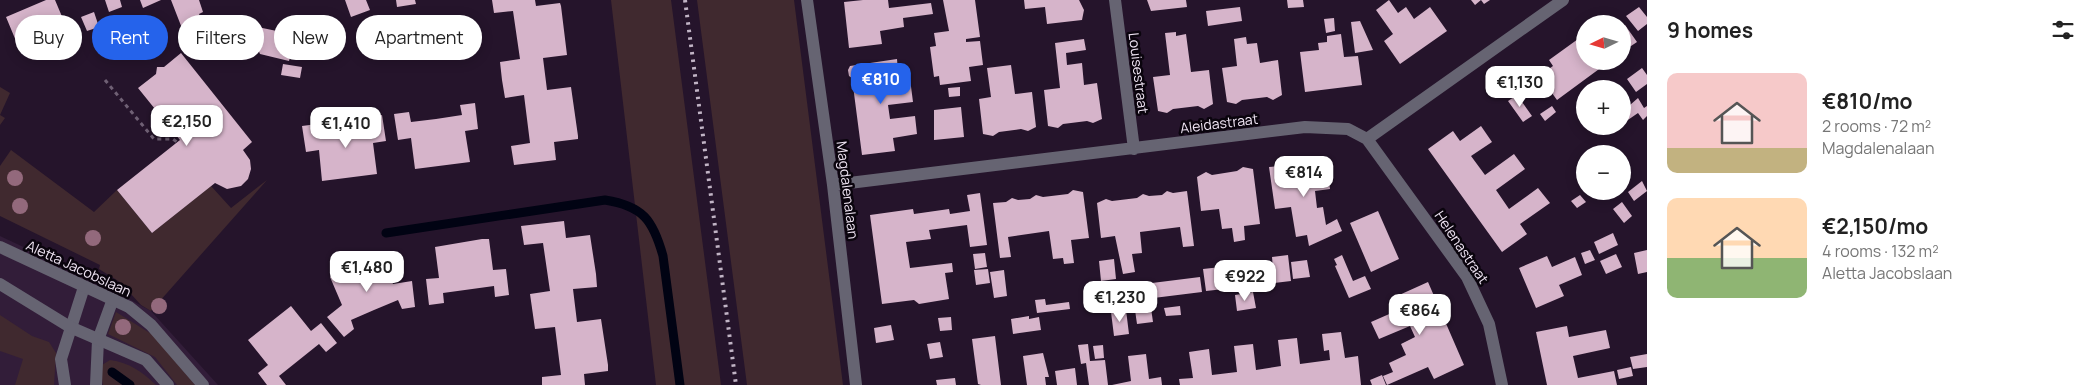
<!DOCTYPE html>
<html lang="en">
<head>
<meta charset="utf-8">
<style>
	:root { --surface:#fff; --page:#f6f6f6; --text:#222; --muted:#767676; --accent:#2563eb }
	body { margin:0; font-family:Manrope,sans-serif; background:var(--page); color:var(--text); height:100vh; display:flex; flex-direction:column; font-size:19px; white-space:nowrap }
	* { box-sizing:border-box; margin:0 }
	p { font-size:16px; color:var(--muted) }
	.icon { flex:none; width:28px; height:28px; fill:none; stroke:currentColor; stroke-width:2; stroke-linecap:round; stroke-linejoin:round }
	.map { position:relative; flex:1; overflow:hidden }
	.sheet { display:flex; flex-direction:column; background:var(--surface); width:450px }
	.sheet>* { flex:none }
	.guide { position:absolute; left:15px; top:15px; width:475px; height:45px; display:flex; gap:10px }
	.needle { width:32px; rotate:265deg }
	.controls { position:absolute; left:1576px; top:15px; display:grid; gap:10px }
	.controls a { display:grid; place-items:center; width:55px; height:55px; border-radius:50%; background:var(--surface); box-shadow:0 2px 12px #0003; font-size:25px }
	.price { position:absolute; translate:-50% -42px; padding:0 11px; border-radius:10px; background:#fff; color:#222; font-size:16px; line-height:32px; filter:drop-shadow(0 1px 2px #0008) }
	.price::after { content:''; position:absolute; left:50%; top:30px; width:15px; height:11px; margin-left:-8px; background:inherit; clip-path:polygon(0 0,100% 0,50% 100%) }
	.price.selected { background:var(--accent); color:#fff }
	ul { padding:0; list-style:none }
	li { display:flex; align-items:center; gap:15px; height:125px; padding:0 20px }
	li span { display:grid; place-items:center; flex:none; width:140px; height:100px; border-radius:10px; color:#555 }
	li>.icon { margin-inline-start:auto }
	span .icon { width:60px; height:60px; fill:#fffc; stroke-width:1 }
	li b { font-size:21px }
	h2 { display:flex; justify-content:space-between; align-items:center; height:60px; padding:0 20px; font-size:21px }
	.chip { padding:0 18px; border-radius:22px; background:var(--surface); box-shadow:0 2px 12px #0003; font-size:18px; line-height:45px }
	.chip.selected { background:var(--accent); color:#fff }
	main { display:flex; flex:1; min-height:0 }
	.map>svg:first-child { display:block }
	.built { fill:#321d39 }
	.green { fill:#40292f }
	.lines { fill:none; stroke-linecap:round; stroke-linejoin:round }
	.stream { stroke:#010313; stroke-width:9 }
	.building { fill:#d6b4ca }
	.path { stroke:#6f6074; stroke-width:3; stroke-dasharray:4 4; stroke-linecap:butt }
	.lane { stroke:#666472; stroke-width:12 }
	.street { stroke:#666472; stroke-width:12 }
	.rail { stroke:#c1b4c5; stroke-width:4; stroke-dasharray:2.5 5; stroke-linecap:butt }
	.tree { fill:#93697c }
	.labels { text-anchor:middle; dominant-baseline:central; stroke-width:5; stroke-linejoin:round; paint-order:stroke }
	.street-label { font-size:14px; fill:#f0e5f4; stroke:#0a040d }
</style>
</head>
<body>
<main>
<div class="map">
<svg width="1647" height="385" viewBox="0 0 1647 385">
	<rect width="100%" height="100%" fill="#25142b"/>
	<path class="built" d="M0,236L96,281L151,311L218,385H0Z"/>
	<path class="green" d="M611,0H671L721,385H656Z
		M697,0H794L843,385H747Z
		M0,87L10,93L0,115L5,118L0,125Z
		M11,150L94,212L117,190L152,233L211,186L231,208L267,180L151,311L141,305L120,282L99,269L100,265L0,216V166Z
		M116,312L153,335L195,385H177L155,357L108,334Z
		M0,315L32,336L49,342L56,353L54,385H15L23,359L0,351Z
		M110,360C130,363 141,371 156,385H103L101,374L102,365Z"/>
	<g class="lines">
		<path class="stream" d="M386,233L605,200C643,206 653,220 663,256L680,385
			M112,372L130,385"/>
	</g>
	<path class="building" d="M46,0H55L66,26L50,33L48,28L16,41L6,17Z
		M105,0H120L122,7L109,12Z
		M140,0H161L143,8Z
		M171,0H199L203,12L199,14L210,43L185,36Z
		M345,0H366L370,10L351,17Z
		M396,0H415L416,4L397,7Z
		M492,0H535L536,6L560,3L561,6L567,55L543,58L547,90L571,87L578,136V139L554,142L556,160L514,165L511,146L530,143L524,95L505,98L502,80L500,62L520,59L513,11L494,13Z
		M863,0H888L889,8L931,3L933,14L903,18L904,27L880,31L882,44L849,48L844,2Z
		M943,0H975L980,37L966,39V42L980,41L983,65L969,67L971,81L940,85L939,76L934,77L930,47L936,46L934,33L949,31Z
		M1024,0H1079L1084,10L1082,20L1047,24L1045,7L1025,9Z
		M1147,0H1186L1187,7L1151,11Z
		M1287,0H1303L1304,7L1288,8Z
		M1389,0L1398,13L1406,7L1414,19L1430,7L1447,31L1400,64L1384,41L1393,34L1376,10Z
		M1471,0H1490L1484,4L1481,0L1475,5Z
		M1240,7L1242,21L1208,26L1206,11Z
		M1639,7L1647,17V24L1638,31L1626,16Z
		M94,12L99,27L87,31L81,17Z
		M1334,18L1335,31L1326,33L1324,19Z
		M1360,21L1373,50L1355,53L1351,22Z
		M248,25L296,35L289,61L260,54Z
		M1625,25L1637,42L1622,52V27Z
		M1176,32V36L1186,34L1191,72L1209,70L1213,104L1204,109L1198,106L1173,109L1167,113L1158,111L1153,77L1170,75L1165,33Z
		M1341,34L1344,57L1358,56L1362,85L1305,92L1300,52L1319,50L1318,43L1327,42V36Z
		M1585,34V61H1610L1557,100L1544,82L1549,79L1544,72L1553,66L1549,60Z
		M1246,37L1247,44L1257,43L1260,63L1278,60L1282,95L1273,100L1267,97L1242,100L1236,104L1227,102L1222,68L1237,66L1234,39Z
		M1084,39L1086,50L1066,53L1067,65L1082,63L1084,85L1097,83L1102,119L1093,123L1087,121L1063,124L1058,128L1048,126L1044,90L1060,88L1055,43Z
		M181,53L252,142L243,150L250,160L251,169L248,179L241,186L227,189L215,183L152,233L117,190L180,140L138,88L156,74L157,67H164Z
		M897,59L898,72L909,71L913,102L888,105L890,119L915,116L917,134L893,138L895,151L862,155L852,78L849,76L848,70L850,66Z
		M283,64L302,67L300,78L281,75Z
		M1011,65L1015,94L1032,92L1036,127L1028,131L1021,129L999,132L993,136L983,134L979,99L991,97L987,68Z
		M1642,68L1647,75V84L1636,92L1627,79Z
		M960,87V96L949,97L948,88Z
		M1517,95L1532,116L1523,122L1508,101Z
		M1638,98L1644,108L1647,106V116L1643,120L1638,113L1622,124V112Z
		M475,103L478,129L465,131L470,162L415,169L411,138L398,140L394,114L409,112L411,122L436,119L462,115L460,105Z
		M1552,106L1556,112L1545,121L1540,114Z
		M961,107L964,137L934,140V110Z
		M382,115L386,141L373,143L377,174L322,181L319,150L306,152L302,126L317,124L318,134L369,127L367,117Z
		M1481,126L1492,142L1471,156L1485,175L1514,154L1525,169L1496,190L1509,209L1538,188L1550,203L1520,224L1527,234L1502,252L1428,149L1453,131L1460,141Z
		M1326,160L1330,189L1315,191L1317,208L1323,207L1326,225L1337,219L1342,231L1309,246L1307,235L1296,237L1291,207L1275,209L1269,167Z
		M1243,167L1253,169L1260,224L1244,226L1245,240L1234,242L1232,228L1222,229L1219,209L1201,211L1197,177L1206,172L1212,175L1237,171Z
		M1642,181L1647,191L1634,201L1628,192Z
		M1073,190L1083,192L1089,238L1071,240L1074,263L1064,264L1063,258L1053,259L1049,231L1008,237L1011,257L1000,258L993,203L1006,202L1012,198L1018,200L1030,199L1036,195L1043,197L1068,194Z
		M1167,191L1173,193L1187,191L1194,246L1183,247L1180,227L1140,232L1142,253L1132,254L1135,272L1123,274L1115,236L1101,238L1097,203L1106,199L1112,201L1137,198L1143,194L1149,196L1162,195Z
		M980,193L987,245L970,247L967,225L929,230L931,239L906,242L910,268L952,263L953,272L945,273L949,299L919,304L914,300L882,304L870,215L913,209L914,214L949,209L950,214L970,211L967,195Z
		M1580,195L1586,202L1577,208L1571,201Z
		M1622,202L1632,216L1624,223L1613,209Z
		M1378,211L1399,259L1371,272L1350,223Z
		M564,221L566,238L590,235L596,274L597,287L573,289L577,322L601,319L608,365V371L584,374L585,385H542V377L561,375L555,327L535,329L530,294L550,291L543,243L524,245L521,226Z
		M1613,233L1618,245L1599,254L1594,242Z
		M482,239H489L493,270L506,269L509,295L495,297L494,286L443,293L444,303L429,305L426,279L439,278L435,247Z
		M1590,250L1595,260L1585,264L1581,253Z
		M1647,250V272L1638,274L1634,253Z
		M985,253L987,267L975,269L973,254Z
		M1616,254L1622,267L1606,274L1600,261Z
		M381,255L393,284L412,281L415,307L402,309L398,300L374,310L351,320L354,329L344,337L327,317L342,305L330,277Z
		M1288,255L1291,281L1250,286L1248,267L1272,264L1273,269L1272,257Z
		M1342,255L1353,281L1365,276L1371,289L1349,298L1335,266L1337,265L1334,259Z
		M1547,256L1552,267L1575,257L1582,275L1559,285L1564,296L1536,308L1519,268Z
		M1114,259L1116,279L1101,281L1099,261Z
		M1307,260L1310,277L1293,279L1291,262Z
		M1221,267L1224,289L1206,291L1203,269Z
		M988,269L990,283L976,285L974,270Z
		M1004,270L1007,296L994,298L990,272Z
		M1200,277L1202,292L1105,304L1103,295L1112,294L1115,290L1137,291L1136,285Z
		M1428,282L1464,365L1434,379L1428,367L1387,385L1383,376L1393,372L1389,363L1406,355L1401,344L1415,337L1410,326L1379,339L1371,322L1403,308L1397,296Z
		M1253,292L1256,308L1237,311L1235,295Z
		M1045,299L1046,305L1069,302L1070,309L1037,313L1035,300Z
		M291,306L311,331L321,323L337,343L326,352L319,344L279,376L286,385H267L258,373L268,365L248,340Z
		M1180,306L1181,315L1166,316L1164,308Z
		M1151,308L1153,322L1137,324L1135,310Z
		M1126,310L1129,334L1114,336L1111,312Z
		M1029,316V319L1039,317L1041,330L1013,334L1011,319Z
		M951,317L952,330L940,331L938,318Z
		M891,325L894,340L876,343L874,328Z
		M1567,326L1569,337L1606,330L1610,348L1573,356L1578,378L1614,371L1617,385H1547L1536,332Z
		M1341,332L1345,358L1358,356L1361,385H1180L1179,379L1193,378L1189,352L1209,349L1212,375L1237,372L1234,346L1253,344L1256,370L1281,366L1278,340L1297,338L1300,364L1330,360L1329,350L1324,351L1322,334Z
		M995,336L1001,385H981L978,384L972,339Z
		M940,342L943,357L930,359L927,344Z
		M1088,344L1090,361L1105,360L1108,385H1089L1086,363L1081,364L1078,345Z
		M1103,345L1104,358L1095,359L1093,346Z
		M1043,353L1049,377H1045L1046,385H1027L1023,356Z
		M1146,354L1149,379L1161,377L1162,385H1112L1131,381L1128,356Z
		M1647,354V367L1633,369L1630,357Z
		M1631,367L1633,376L1619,379L1617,370Z
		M1075,368L1077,385H1057L1055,371Z
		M1382,375L1386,385H1372L1370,380Z
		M955,378L956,385H937L936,380Z"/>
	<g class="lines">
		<path class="path" d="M105,80L154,139H173L177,142"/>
		<path class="lane" d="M65,385L61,359L84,287
			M96,385L98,340L113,299"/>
		<path class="street" d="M807,0L833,185L856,385
			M1115,0L1134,149
			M1367,139L1467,277L1489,324L1502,385
			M833,185L1305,127L1348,129L1367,139L1563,0
			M0,247L129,307L151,325L203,385
			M0,284L70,327L146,360L168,385"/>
		<path class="rail" d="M685,0L736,385"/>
	</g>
	<g class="tree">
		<circle cx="15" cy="178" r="8"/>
		<circle cx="20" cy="206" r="8"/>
		<circle cx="93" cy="238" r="8"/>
		<circle cx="159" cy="306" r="8"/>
		<circle cx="123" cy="327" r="8"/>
	</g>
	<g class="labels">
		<g class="street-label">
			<text transform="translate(1139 73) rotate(83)">Louisestraat</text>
			<text transform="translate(1219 123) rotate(-7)">Aleidastraat</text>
			<text transform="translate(848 190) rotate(83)">Magdalenalaan</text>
			<text transform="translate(1462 247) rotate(56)">Helenastraat</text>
			<text transform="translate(79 268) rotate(25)">Aletta Jacobslaan</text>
		</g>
	</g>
</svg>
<div class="controls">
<a><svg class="needle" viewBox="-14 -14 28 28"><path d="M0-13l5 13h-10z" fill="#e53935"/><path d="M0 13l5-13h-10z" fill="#767676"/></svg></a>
<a>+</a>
<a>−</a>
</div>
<b class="price selected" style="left:881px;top:105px">€810</b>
<b class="price" style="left:1520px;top:108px">€1,130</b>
<b class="price" style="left:187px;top:147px">€2,150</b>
<b class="price" style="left:346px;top:149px">€1,410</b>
<b class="price" style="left:1304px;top:198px">€814</b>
<b class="price" style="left:367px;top:293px">€1,480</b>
<b class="price" style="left:1245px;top:302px">€922</b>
<b class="price" style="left:1120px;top:323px">€1,230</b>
<b class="price" style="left:1420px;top:336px">€864</b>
<div class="guide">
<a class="chip">Buy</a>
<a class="chip selected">Rent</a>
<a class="chip">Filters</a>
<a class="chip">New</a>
<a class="chip">Apartment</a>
</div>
</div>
<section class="sheet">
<h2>9 homes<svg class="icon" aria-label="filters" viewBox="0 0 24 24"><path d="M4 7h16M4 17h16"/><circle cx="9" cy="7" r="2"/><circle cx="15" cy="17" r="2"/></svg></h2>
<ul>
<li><span style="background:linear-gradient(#f6c9c9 75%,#c2b280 0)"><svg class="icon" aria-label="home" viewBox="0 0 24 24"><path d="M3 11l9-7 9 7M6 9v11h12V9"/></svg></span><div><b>€810/mo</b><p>2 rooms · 72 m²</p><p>Magdalenalaan</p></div></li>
<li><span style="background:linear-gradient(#ffd9b3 60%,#8fb573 0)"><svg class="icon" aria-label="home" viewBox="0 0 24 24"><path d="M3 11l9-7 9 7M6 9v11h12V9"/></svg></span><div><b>€2,150/mo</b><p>4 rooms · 132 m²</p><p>Aletta Jacobslaan</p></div></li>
</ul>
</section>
</main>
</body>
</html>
